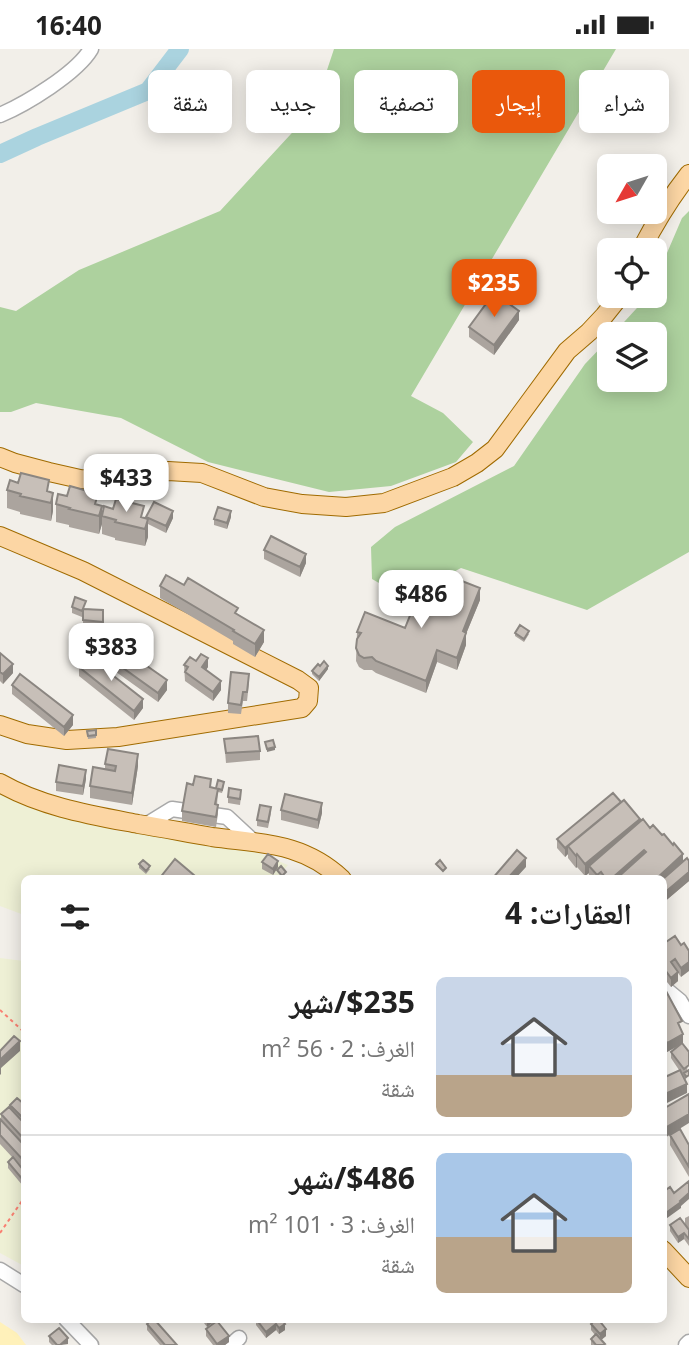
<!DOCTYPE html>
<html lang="ar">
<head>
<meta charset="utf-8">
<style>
	:root { --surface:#fff; --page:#f6f6f6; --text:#222; --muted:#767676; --line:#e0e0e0; --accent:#ea580c }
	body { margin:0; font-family:"Noto Sans","Noto Naskh Arabic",sans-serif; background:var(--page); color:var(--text); direction:rtl; height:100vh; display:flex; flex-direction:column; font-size:26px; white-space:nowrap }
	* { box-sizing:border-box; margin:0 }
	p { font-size:23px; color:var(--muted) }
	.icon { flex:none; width:38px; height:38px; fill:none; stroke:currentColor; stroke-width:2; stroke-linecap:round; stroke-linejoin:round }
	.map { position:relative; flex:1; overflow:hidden; direction:ltr }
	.drawer { position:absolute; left:21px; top:826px; width:646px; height:448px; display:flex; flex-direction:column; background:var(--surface); border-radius:10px; box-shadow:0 4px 18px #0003; direction:rtl }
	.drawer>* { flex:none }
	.guide { position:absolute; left:21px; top:21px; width:648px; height:63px; direction:rtl; display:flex; gap:14px }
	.needle { width:46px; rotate:231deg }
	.tools { position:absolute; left:597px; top:105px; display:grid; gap:14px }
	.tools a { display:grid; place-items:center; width:70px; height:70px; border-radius:10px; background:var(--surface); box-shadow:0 4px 18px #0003; font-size:35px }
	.price { position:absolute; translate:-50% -60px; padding:0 16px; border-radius:14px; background:#fff; color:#222; font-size:23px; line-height:46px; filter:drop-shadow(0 2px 4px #0008) }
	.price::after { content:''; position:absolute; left:50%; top:42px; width:21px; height:16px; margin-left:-10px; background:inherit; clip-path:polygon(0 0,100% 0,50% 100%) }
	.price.active { background:var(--accent); color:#fff }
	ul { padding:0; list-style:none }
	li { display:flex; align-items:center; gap:21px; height:175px; padding:0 35px }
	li+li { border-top:2px solid var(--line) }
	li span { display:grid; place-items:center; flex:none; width:196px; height:140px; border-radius:10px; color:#555 }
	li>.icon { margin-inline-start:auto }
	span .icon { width:84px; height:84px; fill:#fffc; stroke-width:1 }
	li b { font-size:30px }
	h2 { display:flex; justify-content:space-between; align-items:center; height:84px; padding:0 35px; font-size:30px }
	.chip { padding:0 24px; border-radius:10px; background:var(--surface); box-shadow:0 4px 18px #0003; font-size:24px; line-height:63px }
	.chip.active { background:var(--accent); color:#fff }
	.status { display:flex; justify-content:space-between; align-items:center; height:49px; padding:0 35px; background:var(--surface); direction:ltr }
	.status svg { height:19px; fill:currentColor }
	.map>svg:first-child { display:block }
	.farmland { fill:#eef0d5 }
	.forest { fill:#add19e }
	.sand { fill:#fff1ba }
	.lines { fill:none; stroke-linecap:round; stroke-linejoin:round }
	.river { stroke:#aad3df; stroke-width:18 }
	.minor-casing { stroke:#a9a9a9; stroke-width:17 }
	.major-casing { stroke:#a06b00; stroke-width:20 }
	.path { stroke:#fa8072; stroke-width:2; stroke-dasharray:3.5 3.5; stroke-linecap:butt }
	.minor { stroke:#fff; stroke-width:14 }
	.major { stroke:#fcd6a4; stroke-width:18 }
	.wall { fill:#aba49e }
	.shaded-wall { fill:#8b8681 }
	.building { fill:#c7bfb8; stroke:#8b8681; stroke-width:2 }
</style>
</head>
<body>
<div class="status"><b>16:40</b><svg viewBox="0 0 49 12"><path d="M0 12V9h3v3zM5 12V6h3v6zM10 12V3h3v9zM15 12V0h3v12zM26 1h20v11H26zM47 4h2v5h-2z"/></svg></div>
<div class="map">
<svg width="689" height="1296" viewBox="0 0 689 1296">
	<rect width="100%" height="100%" fill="#f2efe9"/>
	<path class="farmland" d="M0,742L117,782L247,799L288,816L277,829L24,830V866L0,857Z
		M0,909L24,912V1217L0,1204Z"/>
	<path class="forest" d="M334,0H616L411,347L443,364L473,393L456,413L391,437L329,443L208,413L121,369L36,354L11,363H0V258L16,262L79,221L220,162L314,60Z
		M689,162V503L587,561L461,519L405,549L372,530L371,498L395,478L514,417L585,315L609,290V331H654V285H613L648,247H654L655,232L682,169Z"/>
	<path class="sand" d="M0,1273L17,1284L26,1296H0Z"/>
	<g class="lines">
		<path class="river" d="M0,105L37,88L148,42L180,0"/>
		<g class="minor-casing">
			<path id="minor" d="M0,66C26,55 77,24 91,0
				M146,776L172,760L227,768L254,793
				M663,938L680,952L689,967
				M0,1221L24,1236
				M66,1270L91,1296
				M231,1296L239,1289
				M686,1296L689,1293"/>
		</g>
		<g class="major-casing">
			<path id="major" d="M641,201C655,174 670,149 689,125
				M0,408L15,414L49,423L80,430L112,431L168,422L202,424L264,448L302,455L346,458L384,454L453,428L477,414L495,400L567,302L589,283L604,267L620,247
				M0,487L83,522L298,631L309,639L308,652L302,659L118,688L67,691L27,685L0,676
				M0,734C42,758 91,766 138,775C163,779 188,784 212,788C262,795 302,793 342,830
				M663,1201L689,1229"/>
		</g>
		<path class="path" d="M0,961L24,983
			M0,1184L24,1149"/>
		<use href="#minor" class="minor"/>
		<use href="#major" class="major"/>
	</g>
	<path class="wall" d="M519,271L494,306L469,288V278Z
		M7,441L49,443L53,462L51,472L20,465V463L7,459Z
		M56,455L98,456L102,467L146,469V468L173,469L166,484L148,475V488L145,497L115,491V489L102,485V475L99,485L69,478V476L56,473Z
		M231,468L227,480L214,476V470Z
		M264,501L306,514L300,528L264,510Z
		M184,536L238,565L264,593L255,608L233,595V592L160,549V537Z
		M436,545L480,551L466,585V596L457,621L437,613L426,644L376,624L372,621H364L359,618L356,612L357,583L405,579Z
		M72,558L103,561V579L83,578V566L82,568L72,564Z
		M515,584L529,585L524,593L515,587Z
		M0,604L13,624L3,635L0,632Z
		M105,606L167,641L158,653L105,615Z
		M196,612L208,618L206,621L221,641L213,652L185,632L184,616Z
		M320,617L328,620L319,632L312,625V622Z
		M79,618L143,659L134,671L79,627Z
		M249,634L247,652H243L241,665L228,664V654Z
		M12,636L73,676L64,687L12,645Z
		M96,681V689L88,690L87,682Z
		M224,690L260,702V711L226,714Z
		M105,715L138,717L132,756L90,749V737L105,720Z
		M86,730L83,746L56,742V733Z
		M193,736L216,740L224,736L222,744L218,743L217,756L218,765L216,778L182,772V762Z
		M241,747L240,756L228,754V748Z
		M621,754L640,773L650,779L683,812L689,832L663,854V830H589V824L585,827L577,818L576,819L568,809V805L565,808L557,799V790Z
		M281,761L322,764L318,780L281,771Z
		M271,764L268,779L257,777V771Z
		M262,813L278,818L273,826L262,820Z
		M139,815L150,820L146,825L139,819Z
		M663,895L681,896L689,902L681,928L678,924V932L671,938L663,928Z
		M663,943L681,981L683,995L689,1003L686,1031L681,1022L687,1044L679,1021L671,1009V1003L678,997L667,1003L663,996Z
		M24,1043V1122L23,1137L8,1119V1113L12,1108L0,1095V1070L1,1071V1065L10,1059V1056L21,1052V1047Z
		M670,1086L689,1096V1128L670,1096Z
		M689,1167V1180L685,1176V1169Z
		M670,1176L689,1181V1197L684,1190L678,1194L670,1182Z
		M201,1270H217V1271L207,1278Z
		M256,1270H281L285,1281L279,1285L276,1281L266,1289L256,1276Z
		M147,1275L177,1296H160L147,1281Z
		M591,1275L606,1287L601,1291L605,1296H591V1290L595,1286L591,1281Z
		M206,1280L229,1293L225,1296H213L206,1287Z
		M49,1287L68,1295L52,1296L49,1293Z"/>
	<path class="shaded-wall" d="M519,262V271L494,306V296Z
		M53,444V462L51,472V454Z
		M102,457V475L99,485V467Z
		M173,462V469L166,484V477Z
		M231,462V468L227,480V474Z
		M148,470V488L145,497V480Z
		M306,505V514L300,528V518Z
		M480,539V551L466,585V596L457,621V609L463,582Z
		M264,581V593L255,608V595Z
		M437,601V613L426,644V632Z
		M208,609V618L202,627V618Z
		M13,615V624L3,635V625Z
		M328,617V620L319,632V628Z
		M167,631V641L158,653V644Z
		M221,632V641L213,652V643Z
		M143,650V659L134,671V662Z
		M73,666V676L64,687V678Z
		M275,698V701L267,703V700Z
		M138,705V717L132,756V744Z
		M86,721V730L83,746V737Z
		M322,754V764L318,780V771Z
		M640,770V782L589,817V824L585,827V815Z
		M568,797V805L565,808V799Z
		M644,801V813L625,830H611Z
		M577,805V818L576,819V807Z
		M683,805V817L663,830H656Z
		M526,809V818L515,830H507Z
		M278,812V818L273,826V820Z
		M689,823V832L663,854V845Z
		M689,913V922L681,928V919Z
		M678,923V932L671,938V929Z
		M683,985V994L667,1003V994Z
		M20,992V1002L1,1019V1025L0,1026V1011Z
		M687,1035V1044L663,1056V1046Z
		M689,1065V1074L663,1090V1080Z
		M689,1144V1150L681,1157V1159L663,1172V1166Z
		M684,1184V1190L678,1194V1188Z
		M209,1270H217L207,1278V1272Z
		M276,1275V1281L266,1289V1283Z
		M285,1275V1281L279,1285V1279Z
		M606,1280V1287L600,1292V1285Z
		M229,1287V1293L225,1296H217Z
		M68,1289V1295L60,1296Z"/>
	<path class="building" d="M494,244L519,262L494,296L469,278Z
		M21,424L49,431L47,442L53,444L51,454L20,447L21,445L7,441L10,431L18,434Z
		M70,437L98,445L95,455L102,457L99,467L69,460L70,459L56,455L58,445L67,447Z
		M116,450L144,457L141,468L148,470L145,480L115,473L116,471L102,467L104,457L113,460Z
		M154,453L173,462L166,477L146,468Z
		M218,458L231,462L227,474L214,470Z
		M271,487L306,505L300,518L264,501Z
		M444,525L480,539L463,582L466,584L457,609L437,601L426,632L376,612L372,608L364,609L359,606L356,599L357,590L361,584L357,583L365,563L405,579L421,539L436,545Z
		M166,526L184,536L188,529L238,559L235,564L264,581L255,595L233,582L234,581L160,537Z
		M75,548L86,552L82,562L72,558Z
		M83,560L103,561V573L83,571Z
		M520,576L529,582L524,590L515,584Z
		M117,596L167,631L158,644L105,606L111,598L114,600Z
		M0,604L13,615L3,625L0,623Z
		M201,605L208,609L202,618L221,632L213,643L185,623L188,618L184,616L190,608L196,612Z
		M88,607L143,650L134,662L79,618Z
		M324,612L328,617L319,628L312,622L318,615L320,617Z
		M231,623L249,625L247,643H243L241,656L228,654Z
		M20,625L73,666L64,678L12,636Z
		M96,681V686L88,687L87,682Z
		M258,687L260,702L226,704L224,690Z
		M273,691L275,698L267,700L265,693Z
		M108,700L138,705L132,744L90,737L93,718L115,722L116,717L105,715Z
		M59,716L86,721L83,737L56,733Z
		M195,727L211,730L210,738L218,740L215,755L218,756L216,768L182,762L187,734L193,736Z
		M218,731L224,733L222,741L216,739Z
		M229,739L241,741L240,750L228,748Z
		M613,744L621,753L565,799L557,790Z
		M285,745L322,754L318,771L281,761Z
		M624,751L640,770L585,815L577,805L576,807L568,797Z
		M260,756L271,758L268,773L257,771Z
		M643,770L650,779L653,776L662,786L664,785L673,796L674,794L683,805L656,830H616L646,803L644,801L611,830H606L601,823L597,826L589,817Z
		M517,801L526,809L507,830H492Z
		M268,805L278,812L273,820L262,813Z
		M687,809L689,812V823L663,845V830Z
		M175,810L195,827L193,830H159Z
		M143,811L150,817L146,822L139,815Z
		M440,811L446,819L443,822L436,815Z
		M281,817L286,823L282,827L277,821Z
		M675,887L681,896L684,894L689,902V913L681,919L675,910L671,913L678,923L671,929L663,918V895Z
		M666,942L682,972L678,974L683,985L667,994L663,987V943Z
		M14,987L20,992L0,1011V1002Z
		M682,994L689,1003V1016L684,1020L671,1003Z
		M680,1021L687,1035L663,1046V1029Z
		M689,1021V1026L686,1028L684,1024Z
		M689,1045V1065L663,1080V1060Z
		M17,1049L24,1055V1070L10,1056Z
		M9,1058L24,1074V1090L1,1065Z
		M0,1070L24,1096V1112L0,1086Z
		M680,1080L689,1096V1118L670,1086Z
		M13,1108L24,1122V1129L23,1131L8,1113Z
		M689,1132V1144L680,1152L681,1153L663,1166V1143L670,1138L674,1144Z
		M680,1169L689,1181V1190L684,1184L678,1188L670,1176Z
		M152,1270H154L177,1296H165L147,1275Z
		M256,1270H281L285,1275L279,1279L276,1275L266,1283Z
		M596,1270H598L606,1280L600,1285L591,1275Z
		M217,1272L229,1287L217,1295L206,1280Z
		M59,1279L68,1289L60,1296H57L49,1287Z
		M596,1285L605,1295L603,1296H596L591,1290Z"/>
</svg>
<div class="tools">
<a><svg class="needle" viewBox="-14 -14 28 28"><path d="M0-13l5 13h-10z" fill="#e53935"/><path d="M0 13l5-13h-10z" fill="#767676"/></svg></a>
<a><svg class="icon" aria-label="locate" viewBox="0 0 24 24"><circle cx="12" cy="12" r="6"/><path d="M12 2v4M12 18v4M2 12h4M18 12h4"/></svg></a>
<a><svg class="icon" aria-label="layers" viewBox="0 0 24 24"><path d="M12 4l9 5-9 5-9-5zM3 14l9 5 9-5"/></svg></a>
</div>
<b class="price active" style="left:494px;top:270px">$235</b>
<b class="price" style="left:126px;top:465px">$433</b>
<b class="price" style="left:421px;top:581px">$486</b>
<b class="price" style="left:111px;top:634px">$383</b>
<div class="guide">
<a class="chip">شراء</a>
<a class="chip active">إيجار</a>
<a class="chip">تصفية</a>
<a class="chip">جديد</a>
<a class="chip">شقة</a>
</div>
<section class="drawer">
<h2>العقارات: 4<svg class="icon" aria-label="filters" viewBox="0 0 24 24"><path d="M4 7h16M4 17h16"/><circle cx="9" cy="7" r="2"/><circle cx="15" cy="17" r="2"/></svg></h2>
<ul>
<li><span style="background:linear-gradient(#c9d6e8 70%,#b9a48a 0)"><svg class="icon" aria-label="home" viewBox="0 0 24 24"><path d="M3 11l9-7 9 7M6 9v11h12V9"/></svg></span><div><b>$235/شهر</b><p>الغرف: 2 · 56 m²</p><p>شقة</p></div></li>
<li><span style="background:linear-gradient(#a9c7e8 60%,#b9a48a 0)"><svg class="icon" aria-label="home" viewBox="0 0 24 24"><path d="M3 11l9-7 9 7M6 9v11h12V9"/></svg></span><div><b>$486/شهر</b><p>الغرف: 3 · 101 m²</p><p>شقة</p></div></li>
</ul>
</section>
</div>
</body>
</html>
